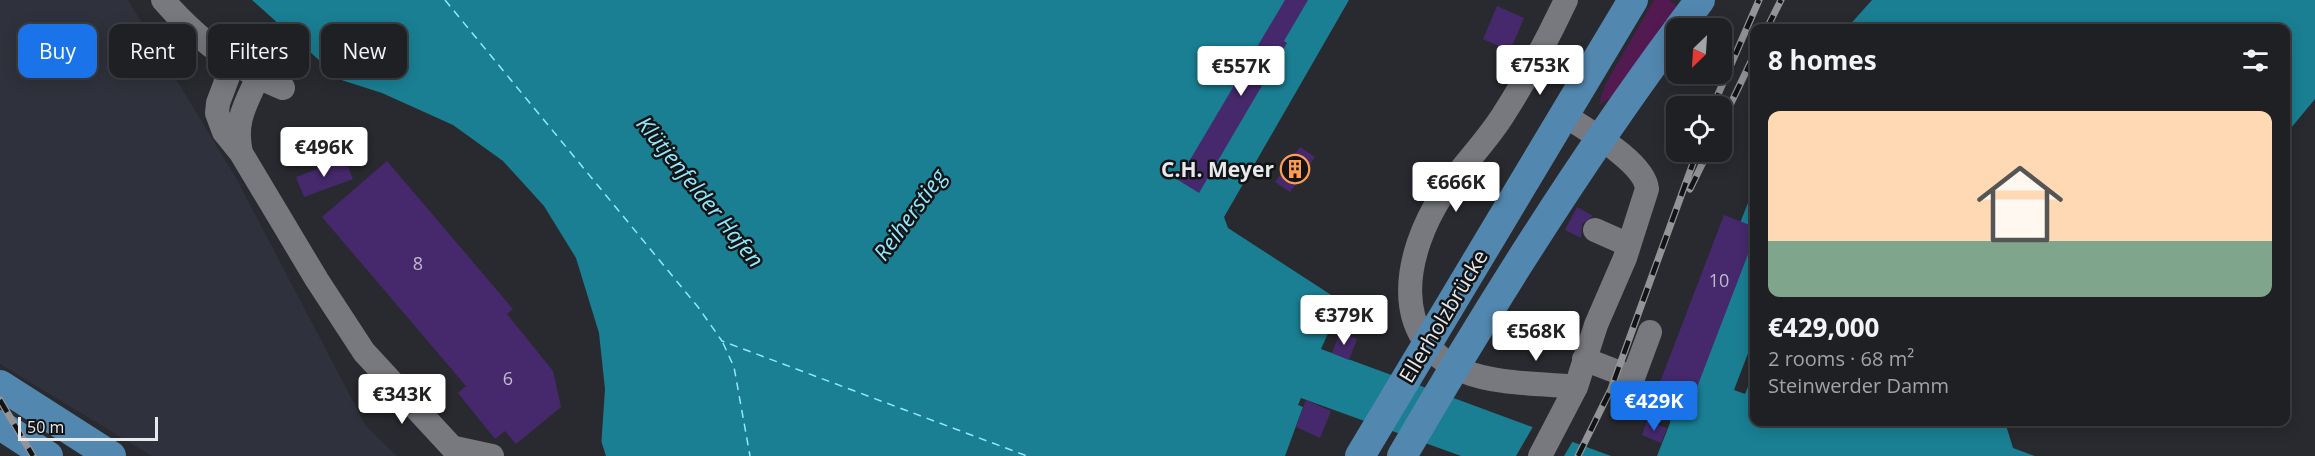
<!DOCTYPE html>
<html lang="en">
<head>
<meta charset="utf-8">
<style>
	:root { --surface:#1f2023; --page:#27282b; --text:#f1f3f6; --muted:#a1a3a6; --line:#3c3e41; --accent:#1a73e8 }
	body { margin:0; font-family:"Open Sans",sans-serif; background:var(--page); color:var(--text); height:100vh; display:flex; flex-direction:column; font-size:22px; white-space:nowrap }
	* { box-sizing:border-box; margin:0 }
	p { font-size:20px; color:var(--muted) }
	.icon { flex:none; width:33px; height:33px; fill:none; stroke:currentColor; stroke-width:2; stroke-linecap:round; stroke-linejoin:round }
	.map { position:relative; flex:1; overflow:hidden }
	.sheet { position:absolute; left:1750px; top:24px; width:540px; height:402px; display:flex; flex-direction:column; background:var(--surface); border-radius:12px; box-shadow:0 3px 15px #0003,0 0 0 2px var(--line) }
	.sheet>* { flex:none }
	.banner { position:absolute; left:18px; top:24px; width:570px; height:54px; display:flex; gap:12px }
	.needle { width:39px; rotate:205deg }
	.tools { position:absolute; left:1666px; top:18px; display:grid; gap:12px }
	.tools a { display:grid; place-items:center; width:66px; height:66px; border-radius:12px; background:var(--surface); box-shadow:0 3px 15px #0003,0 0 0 2px var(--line); font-size:30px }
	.scale { position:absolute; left:18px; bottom:15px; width:140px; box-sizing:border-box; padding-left:6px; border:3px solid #e8e9ec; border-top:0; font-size:16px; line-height:21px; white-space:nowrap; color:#e8e9ec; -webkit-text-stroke:4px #121315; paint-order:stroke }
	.price { position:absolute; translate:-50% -51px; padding:0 14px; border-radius:6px; background:#fff; color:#222; font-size:20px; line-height:39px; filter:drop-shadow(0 2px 3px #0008) }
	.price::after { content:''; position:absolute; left:50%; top:36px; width:18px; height:14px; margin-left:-9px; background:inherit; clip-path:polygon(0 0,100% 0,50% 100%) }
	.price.active { background:var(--accent); color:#fff }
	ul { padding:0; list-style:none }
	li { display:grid; align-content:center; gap:12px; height:318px; padding:0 18px }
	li+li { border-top:2px solid var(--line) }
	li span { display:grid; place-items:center; height:186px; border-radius:12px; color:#555 }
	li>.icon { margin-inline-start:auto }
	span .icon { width:108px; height:108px; fill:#fffc; stroke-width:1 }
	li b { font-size:26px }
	h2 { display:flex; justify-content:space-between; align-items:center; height:72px; padding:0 18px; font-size:26px }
	.tag { padding:0 21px; border-radius:12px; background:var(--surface); box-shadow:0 3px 15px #0003,0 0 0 2px var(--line); font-size:21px; line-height:54px }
	.tag.active { background:var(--accent); color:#fff }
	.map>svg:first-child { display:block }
	.built { fill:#2f323c }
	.green { fill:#521a51 }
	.water { fill:#1a7f93 }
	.pier { fill:#292a2f }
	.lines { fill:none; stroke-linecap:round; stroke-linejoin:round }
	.ferry { stroke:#94e8fd; stroke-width:1.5; stroke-dasharray:8 6; stroke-linecap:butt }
	.building { fill:#46296c }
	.minor { stroke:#77797e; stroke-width:24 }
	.major { stroke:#5287af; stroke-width:30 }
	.rail-casing { stroke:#939497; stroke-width:7 }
	.rail { stroke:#121315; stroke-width:4.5; stroke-dasharray:14; stroke-linecap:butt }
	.labels { text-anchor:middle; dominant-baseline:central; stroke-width:5; stroke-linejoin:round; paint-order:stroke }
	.number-label { font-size:18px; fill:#c0b9cc }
	.poi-label { font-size:21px; font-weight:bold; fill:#e8e9ec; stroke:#121315; text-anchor:end }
	.street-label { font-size:21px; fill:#e8e9ec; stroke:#121315 }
	.water-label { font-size:22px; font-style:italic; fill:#94e8fd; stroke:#121315 }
</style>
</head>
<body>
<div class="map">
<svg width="2315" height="456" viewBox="0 0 2315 456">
	<rect width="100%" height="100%" fill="#292a2f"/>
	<path class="built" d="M0,0H128L236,178L366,426L397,456H152L0,364Z"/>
	<path class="green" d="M1654,0H1669L1680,8L1620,91L1599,105L1604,87Z"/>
	<path class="water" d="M252,0H1349L1224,217L1228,228L1342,302L1321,349L1611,456H1461L1301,398L1298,405L1303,407L1285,456H606L563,322L530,252L488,197L358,95Z
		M1872,0H2315V99L2286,134V28H1847Z
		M1755,185V422H2005L2013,448L2035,456H1657L1670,423L1672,396Z"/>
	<path class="pier" d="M335,78L382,93L453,125L503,161L544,206L576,258L599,333L605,389L601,448L560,323L543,281L512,229L486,200L356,98Z
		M1755,335V369L1745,394L1734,390Z
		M1534,425L1574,439L1564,456H1516Z"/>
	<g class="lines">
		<path class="ferry" d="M445,0L698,307L722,341L1027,456
			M723,343L734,367L750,456"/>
	</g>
	<path class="building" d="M1285,0H1308L1284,41L1287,43L1199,193L1178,180Z
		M1497,6L1524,18L1510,51L1483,39Z
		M1300,147L1315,157L1290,192L1275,182Z
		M345,159L353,179L304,197L296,177Z
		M387,161L513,309L507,314L553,371L561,407L516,444L505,431L495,439L458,393L466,386L322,217Z
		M1577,207L1593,216L1582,224L1581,238L1565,230Z
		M1724,215L1755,227V236L1691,403L1657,390Z
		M1339,309L1359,318L1353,333L1333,325Z
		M1340,332L1357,339L1349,360L1332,353Z
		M1306,400L1331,411L1320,438L1296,427Z
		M1647,421L1667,428L1661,443L1642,435Z"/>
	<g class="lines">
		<path class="minor" d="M163,0C196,38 236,69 283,88
			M1566,0C1548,38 1528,76 1505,112C1487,142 1461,166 1442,195C1405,252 1387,338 1463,371C1498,385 1539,383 1576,387
			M233,63L218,103L217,113L224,132L241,153L317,280L364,352L460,456
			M241,153C234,122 245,105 258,77
			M1595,230L1629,245
			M1584,359L1633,378L1650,332
			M455,448L492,456
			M1540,456L1576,387L1596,325L1625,258L1647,189C1645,162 1585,129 1564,115"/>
		<path class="major" d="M1679,28L1700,0
			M0,385L111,456
			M0,425L48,456
			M1360,456L1633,0
			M1402,456C1487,310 1576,167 1677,31"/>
		<g class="rail-casing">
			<path id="rail" d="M1767,28L1781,0
				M1713,106L1759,0
				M1722,122L1755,53
				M1690,189L1708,152
				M0,400L33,456
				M1578,456L1611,389L1697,152"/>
		</g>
		<use href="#rail" class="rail"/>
	</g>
	<defs>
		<g id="building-ring" transform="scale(1.5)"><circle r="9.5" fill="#121315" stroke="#fd9c56" stroke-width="1.5"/><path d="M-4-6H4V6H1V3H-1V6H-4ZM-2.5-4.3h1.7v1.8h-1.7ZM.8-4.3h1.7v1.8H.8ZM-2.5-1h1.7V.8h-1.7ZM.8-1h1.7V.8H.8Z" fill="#fd9c56"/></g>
	</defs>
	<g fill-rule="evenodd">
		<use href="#building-ring" x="1295" y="169"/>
	</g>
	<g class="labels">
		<g class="number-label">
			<text x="418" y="263">8</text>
			<text x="1719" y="280">10</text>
			<text x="508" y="378">6</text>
		</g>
		<g class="poi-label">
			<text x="1274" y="169">C.H. Meyer</text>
		</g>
		<g class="street-label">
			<text transform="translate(1443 316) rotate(-59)">Ellerholzbrücke</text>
		</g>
		<g class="water-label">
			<text transform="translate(701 191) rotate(51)">Klütjenfelder Hafen</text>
			<text transform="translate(909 214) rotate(-54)">Reiherstieg</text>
		</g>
	</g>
</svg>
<div class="tools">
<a><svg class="needle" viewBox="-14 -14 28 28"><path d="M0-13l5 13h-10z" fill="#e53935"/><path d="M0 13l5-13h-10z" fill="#a1a3a6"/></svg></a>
<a><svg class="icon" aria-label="locate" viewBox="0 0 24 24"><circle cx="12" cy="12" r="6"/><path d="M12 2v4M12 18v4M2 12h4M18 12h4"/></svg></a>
</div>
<div class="scale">50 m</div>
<b class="price" style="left:1540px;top:96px">€753K</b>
<b class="price" style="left:1241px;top:97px">€557K</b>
<b class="price" style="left:324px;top:178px">€496K</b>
<b class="price" style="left:1456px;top:213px">€666K</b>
<b class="price" style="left:1344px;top:346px">€379K</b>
<b class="price" style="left:1536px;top:362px">€568K</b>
<b class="price" style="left:402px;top:425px">€343K</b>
<b class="price active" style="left:1654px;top:432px">€429K</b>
<div class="banner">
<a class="tag active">Buy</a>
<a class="tag">Rent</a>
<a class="tag">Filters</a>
<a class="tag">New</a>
</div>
<section class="sheet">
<h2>8 homes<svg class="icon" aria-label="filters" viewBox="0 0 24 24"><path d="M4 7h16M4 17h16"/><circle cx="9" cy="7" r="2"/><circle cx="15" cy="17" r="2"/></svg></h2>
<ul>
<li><span style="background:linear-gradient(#ffd9b3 70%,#7fa58c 0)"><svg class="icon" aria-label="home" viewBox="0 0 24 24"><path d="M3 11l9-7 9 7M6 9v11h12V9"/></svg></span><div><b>€429,000</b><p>2 rooms · 68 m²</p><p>Steinwerder Damm</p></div></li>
</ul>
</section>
</div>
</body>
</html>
